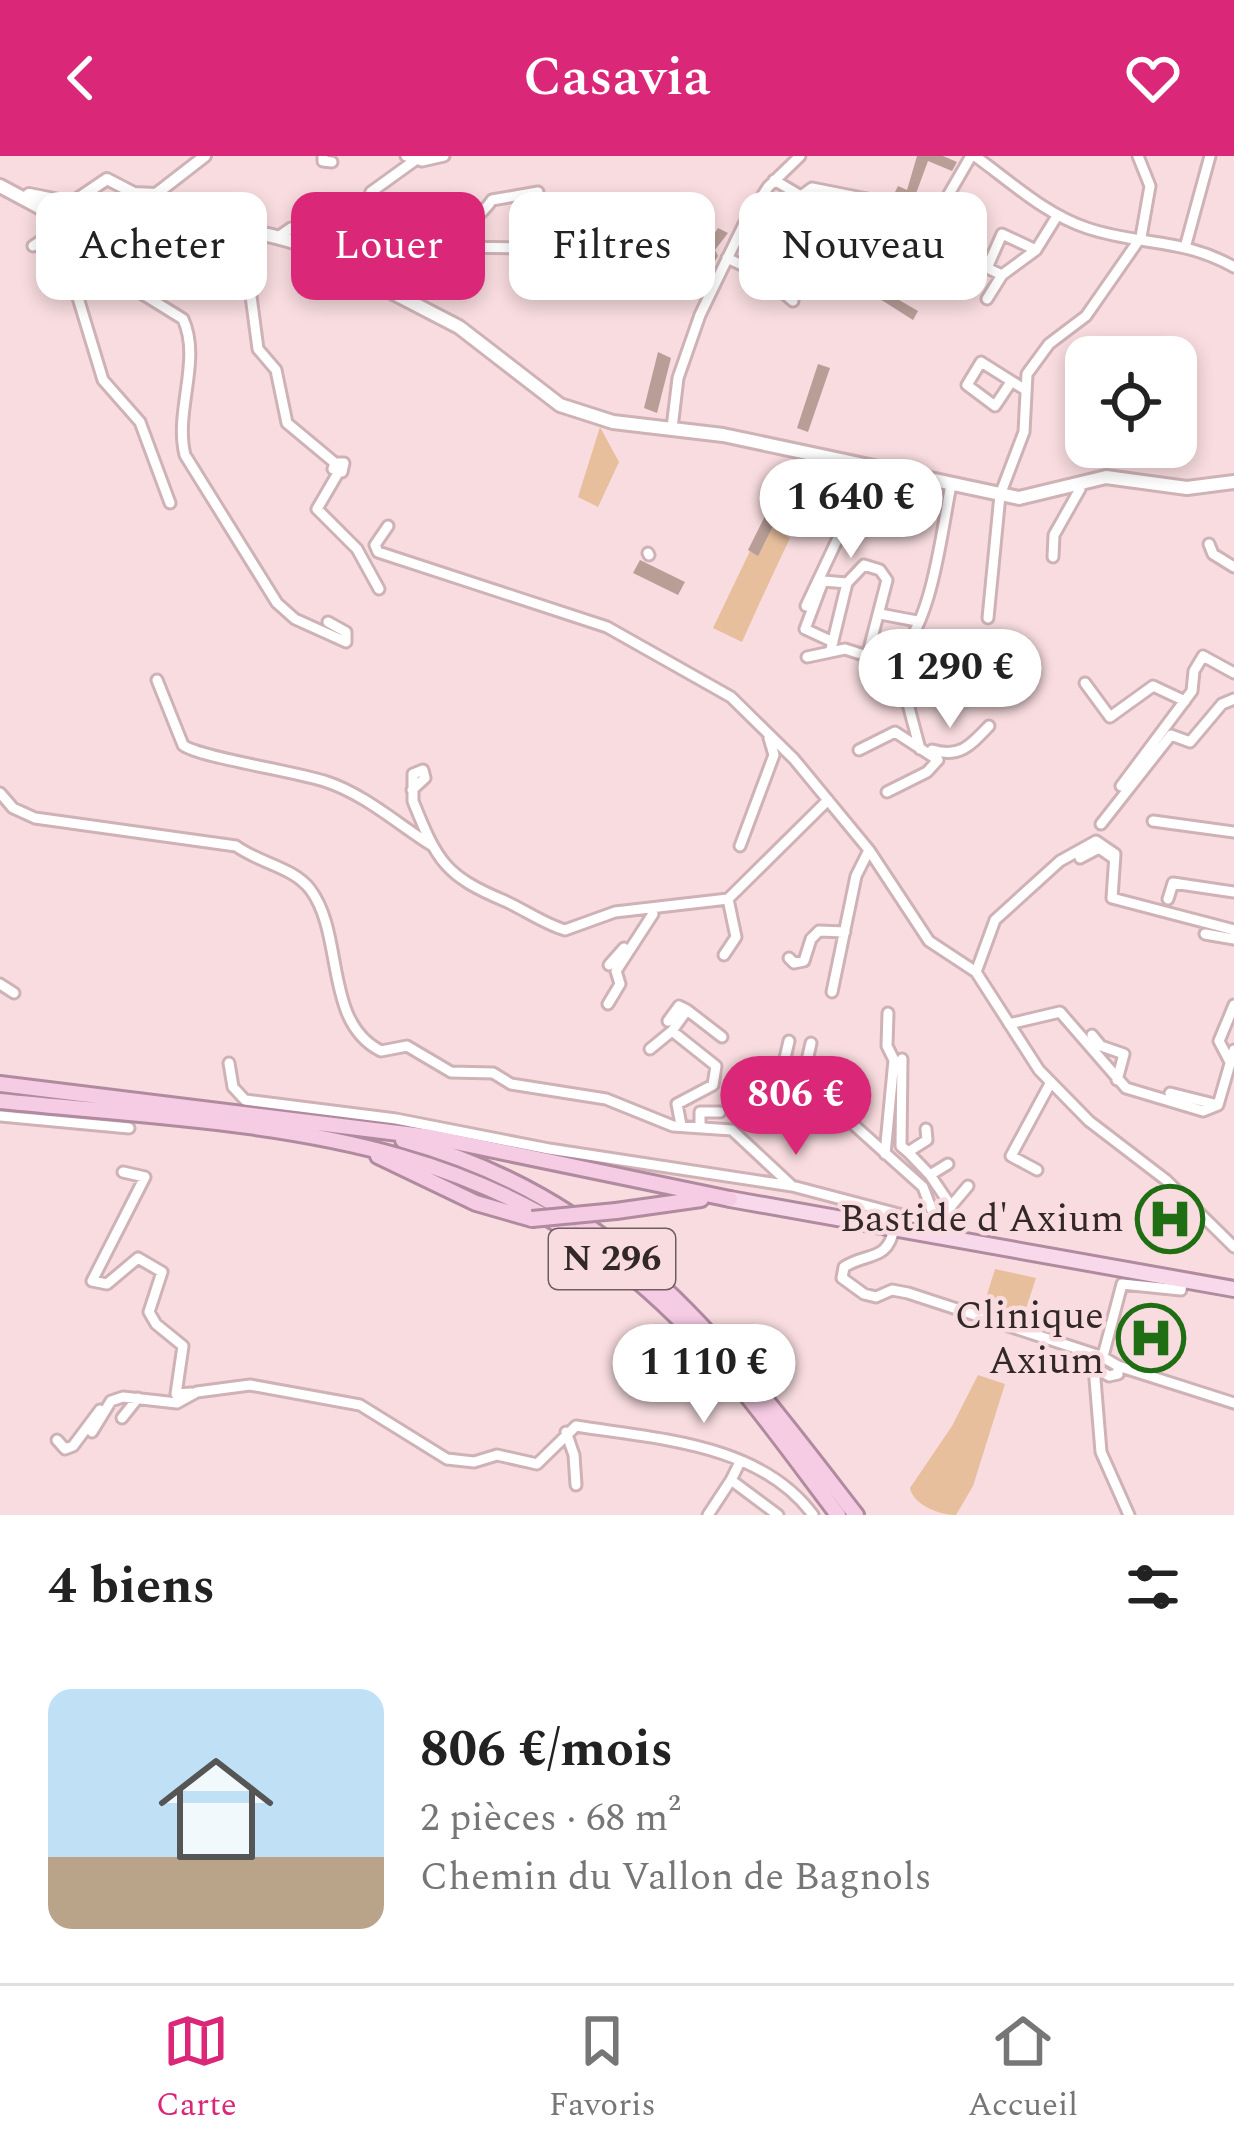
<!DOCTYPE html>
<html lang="fr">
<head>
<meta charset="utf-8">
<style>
	:root { --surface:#fff; --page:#f6f6f6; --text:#222; --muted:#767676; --line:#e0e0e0; --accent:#db2777 }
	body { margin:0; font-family:Spectral,serif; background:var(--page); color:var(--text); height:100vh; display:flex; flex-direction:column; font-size:45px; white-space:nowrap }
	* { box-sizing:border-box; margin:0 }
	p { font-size:39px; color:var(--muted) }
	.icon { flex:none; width:66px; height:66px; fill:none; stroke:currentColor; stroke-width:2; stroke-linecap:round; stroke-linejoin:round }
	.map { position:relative; height:1359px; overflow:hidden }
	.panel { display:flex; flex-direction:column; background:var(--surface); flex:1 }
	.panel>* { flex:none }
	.banner { position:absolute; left:36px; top:36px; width:1164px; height:108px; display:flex; gap:24px }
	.controls { position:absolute; left:1065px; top:180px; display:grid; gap:24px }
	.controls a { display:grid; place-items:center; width:132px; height:132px; border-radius:24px; background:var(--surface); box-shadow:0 6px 18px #0003; font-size:60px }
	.price { position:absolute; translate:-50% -102px; padding:0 27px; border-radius:42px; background:#fff; color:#222; font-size:39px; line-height:78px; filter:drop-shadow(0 3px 6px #0008) }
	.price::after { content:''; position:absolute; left:50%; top:72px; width:36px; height:27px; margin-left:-18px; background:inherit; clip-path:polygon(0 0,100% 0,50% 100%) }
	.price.active { background:var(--accent); color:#fff }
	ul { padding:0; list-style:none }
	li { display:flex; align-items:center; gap:36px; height:300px; padding:0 48px }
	li span { display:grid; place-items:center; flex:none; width:336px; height:240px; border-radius:24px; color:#555 }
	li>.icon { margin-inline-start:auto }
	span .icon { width:144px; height:144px; fill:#fffc; stroke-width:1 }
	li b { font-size:51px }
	h2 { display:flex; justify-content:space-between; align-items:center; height:144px; padding:0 48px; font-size:51px }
	.tag { padding:0 42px; border-radius:24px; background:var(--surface); box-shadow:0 6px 18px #0003; font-size:42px; line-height:108px }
	.tag.active { background:var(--accent); color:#fff }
	header { display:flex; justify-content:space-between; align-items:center; height:156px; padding:0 48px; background:var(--accent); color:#fff; font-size:54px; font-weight:600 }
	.tabs { display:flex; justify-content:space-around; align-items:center; height:168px; border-top:3px solid var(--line); background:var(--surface); font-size:33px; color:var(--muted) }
	.tabs a { display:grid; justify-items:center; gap:6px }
	.tabs .active { color:var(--accent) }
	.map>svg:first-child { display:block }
	.green { fill:#e7bf9d }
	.building { fill:#b89e97 }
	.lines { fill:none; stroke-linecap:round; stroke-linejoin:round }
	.minor-casing { stroke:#ceb2b6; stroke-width:15 }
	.tertiary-casing { stroke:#ceb2b6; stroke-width:16 }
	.secondary-casing { stroke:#ceb2b6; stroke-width:18 }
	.primary-casing { stroke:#b08b9f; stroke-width:20 }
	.trunk-casing { stroke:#b08b9f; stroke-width:20 }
	.minor { stroke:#fff; stroke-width:9 }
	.tertiary { stroke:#fff; stroke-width:10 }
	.secondary { stroke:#fff; stroke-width:12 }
	.primary { stroke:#f8d9eb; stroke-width:14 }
	.trunk { stroke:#f6cce4; stroke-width:14 }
	.trunk-bridge-casing { stroke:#b08b9f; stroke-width:20; stroke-linecap:butt }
	.trunk-bridge { stroke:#f6cce4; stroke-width:14 }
	.labels { text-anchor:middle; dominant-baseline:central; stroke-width:9; stroke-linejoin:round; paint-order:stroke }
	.shield { fill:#f8dcdf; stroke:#6e5e60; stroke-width:3 }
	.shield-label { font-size:36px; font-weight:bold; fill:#332829 }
	.poi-label { font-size:39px; fill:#332829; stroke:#f8dcdf; text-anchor:end }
</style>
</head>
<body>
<header><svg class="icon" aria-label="back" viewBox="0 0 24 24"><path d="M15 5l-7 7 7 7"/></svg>Casavia<svg class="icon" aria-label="heart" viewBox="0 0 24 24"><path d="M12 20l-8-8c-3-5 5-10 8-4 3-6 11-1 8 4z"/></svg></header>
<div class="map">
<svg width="1234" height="1359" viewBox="0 0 1234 1359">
	<rect width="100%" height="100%" fill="#f8dcdf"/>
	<path class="green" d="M600,271L619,306L598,351L578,341Z
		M772,372L790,382C773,418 759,448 742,486L713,472L750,395L758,399Z
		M995,1113L1036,1122L1020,1171L981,1158Z
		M978,1219L1005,1228L973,1330L956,1359C940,1359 913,1349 910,1332L952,1270Z"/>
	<path class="building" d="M917,0H943L957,6L952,15L928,5L914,43L895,36L898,30L907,34Z
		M832,45L870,57L863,69L839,56L819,91L845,106L838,118L802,99Z
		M718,72L728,77L715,94L718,100L715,105L710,101L685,140L676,134Z
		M876,78L885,84L863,123L918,155L913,164L850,124Z
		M658,196L671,202L657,257L644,252Z
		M818,208L830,212L808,276L797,272Z
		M790,310L801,315L758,400L748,394Z
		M640,404L685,426L678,439L633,417Z"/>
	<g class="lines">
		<g class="minor-casing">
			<path id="minor" d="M323,0V5L332,6
				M406,0L422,5L444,0
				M975,0C1011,26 1045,58 1087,72C1140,90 1180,81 1234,111
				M774,24L801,40L812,32L938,57L971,0
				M72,69C75,91 89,121 109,129L115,121L106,113L98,121
				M278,81L291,72L361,58L371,36L414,5
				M1186,88L1210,0
				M33,90L48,80L62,89L103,224L140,266L170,347
				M1036,94L1002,119L987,112L1002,78L1036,94L1057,60
				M727,102L763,119L793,145
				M329,103L341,91L393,114L418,104L428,106L453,91L528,92L560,100
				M418,104C441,78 472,73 492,44L538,36
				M744,110L759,84L808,120
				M108,114L124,93L149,81L195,85L226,101L251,140L258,193L276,214L287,267L335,307H344L342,316L333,313L335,307
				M115,121L183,163C202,204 174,255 185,299L277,447L295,463L346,486V476L328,466
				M987,143L1002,119
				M1011,226L995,250L967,229L981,206L1024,233
				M672,272L678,222L700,159L744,68L768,31L800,0
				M338,317L317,353L357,393L379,433
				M388,370L375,389L378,396L607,471L731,541L794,603L869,694L929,785L976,816L1039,914L1089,965L1166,1024L1234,1091
				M1209,388L1213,398L1234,411
				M648,397L649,399
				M1053,401L1054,379L1080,333L1078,327
				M806,450L871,312
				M880,458L917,465
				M988,462L1000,339L1024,276L1027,218L1049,188L1086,160L1141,81L1150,30L1138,0
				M833,486L805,473L823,425L847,427
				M831,493L847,427L864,409L880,414L887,424L867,501
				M807,501L845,493L892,508L904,533L920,593
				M892,508C933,469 940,383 951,329
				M157,524L183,589C197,601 299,616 327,626C364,638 399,669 431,689
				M1085,527L1110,561L1153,530L1185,545
				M859,594L895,576L938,604L927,616L887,636
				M932,594C960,602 970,590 989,570
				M1121,630L1192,535L1194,515L1203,500L1234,517
				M412,634L425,622L423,614L413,618V645C437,705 445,720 505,745C525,754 544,768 565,774L615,756L728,743L828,644
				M0,637L13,652L35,662L236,690C259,707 293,711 310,733C345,779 323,866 381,895L407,890L451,916L493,917L511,928L606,943L673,970L732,974L792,1030L910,1061L941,1062L968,1030
				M1153,665L1234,676
				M1101,668L1171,579L1190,586L1222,548L1234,543
				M740,690L774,599L769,582
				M1080,702L1099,692L1112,701
				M1168,743L1173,727L1234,736
				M1205,778L1234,783
				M724,799L736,781L728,743
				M789,802L794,807L804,805L811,783L819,775L845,776
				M609,809L624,792
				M976,816L995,764L1060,705L1096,685L1115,698L1112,742L1234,774
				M0,828L14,837
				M832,836L856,720L869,694
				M608,848L620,828L616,815L653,758L651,754
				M668,865L679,850L687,854
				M1009,868L1060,856L1126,932L1203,955L1218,949L1234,894
				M672,875L687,854L722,881
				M1092,879L1101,890L1124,898L1117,924
				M789,885L785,902L791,921L825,943L923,1031L934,1060
				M811,887L804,918L829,935L825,943
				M650,893L672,875L716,910L713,929L677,948L681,969
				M902,903L901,990L908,996
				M1230,906L1219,885L1234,849
				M229,907L233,931L245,944L396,963L549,993L792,1030
				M1170,937L1218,949
				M0,960L129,972
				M700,968V956H720
				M926,973L927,984L908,996L930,1019
				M885,998L894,904L887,890L888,857
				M948,1008L930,1019L949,1047
				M1037,1014L1011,1000L1051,926
				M123,1016L145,1021L92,1125L107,1128L138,1102L162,1116L149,1156L156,1168L183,1190L176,1238L192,1237
				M894,1072C888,1106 867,1096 844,1111L842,1122L864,1138L876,1141L892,1134L908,1137L1097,1199
				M1099,1199L1118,1210V1218L1109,1220L1094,1211Z
				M1103,1200L1122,1128L1181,1134L1183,1123
				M1118,1210L1234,1247
				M1094,1211L1101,1296L1129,1359
				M122,1262L138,1242
				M92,1276L111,1245L123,1241L177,1247L197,1236L250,1229L360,1249L447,1303L474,1306L497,1299L537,1308L576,1270C657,1283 760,1287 813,1359
				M566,1276L574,1299L576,1329
				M57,1284L65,1293L73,1290L100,1254
				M740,1306L731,1324L778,1359
				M708,1359L731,1324"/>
		</g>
		<g class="tertiary-casing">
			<path id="tertiary" d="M73,46L107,23L134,37L156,38L205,0"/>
		</g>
		<g class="secondary-casing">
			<path id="secondary" d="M0,30L69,67H82L86,51L79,46L69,47
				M29,39L69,47
				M87,54C155,74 230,64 297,87L459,171L560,249L613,266L723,279L1019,342L1106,321L1187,332L1234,326
				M84,65L136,70"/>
		</g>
		<g class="primary-casing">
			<path id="primary" d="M730,1043L1234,1133"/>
		</g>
		<g class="trunk-casing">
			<path id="trunk" d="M0,928L431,981L730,1043
				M0,945C255,971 482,968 677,1161C737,1220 787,1292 838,1359
				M403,984C621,1044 725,1190 856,1359
				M378,1000L476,1047L532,1063
				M616,1055L701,1043"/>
		</g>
		<use href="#minor" class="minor"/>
		<use href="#tertiary" class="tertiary"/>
		<use href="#secondary" class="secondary"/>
		<use href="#primary" class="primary"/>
		<use href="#trunk" class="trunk"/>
		<g class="trunk-bridge-casing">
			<path id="trunk-bridge" d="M532,1063L616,1055"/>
		</g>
		<use href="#trunk-bridge" class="trunk-bridge"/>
	</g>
	<defs>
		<g id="hospital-ring" transform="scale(3.45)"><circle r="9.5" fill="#f8dcdf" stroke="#1f6e14" stroke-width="1.5"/><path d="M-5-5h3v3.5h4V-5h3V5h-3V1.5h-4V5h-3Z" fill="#1f6e14"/></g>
	</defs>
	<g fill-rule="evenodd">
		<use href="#hospital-ring" x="1170" y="1063"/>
		<use href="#hospital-ring" x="1151" y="1182"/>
	</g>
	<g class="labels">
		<rect class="shield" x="549" y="1073" width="126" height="60" rx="9"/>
		<g class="shield-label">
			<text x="612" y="1103">N 296</text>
		</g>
		<g class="poi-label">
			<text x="1124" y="1063">Bastide d'Axium</text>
			<text x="1104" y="1160">Clinique<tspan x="1104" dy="45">Axium</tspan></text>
		</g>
	</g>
</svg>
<div class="controls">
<a><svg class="icon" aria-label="locate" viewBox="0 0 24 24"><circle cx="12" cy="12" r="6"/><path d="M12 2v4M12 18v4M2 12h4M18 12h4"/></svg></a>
</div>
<b class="price" style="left:851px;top:405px">1 640 €</b>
<b class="price" style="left:950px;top:575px">1 290 €</b>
<b class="price active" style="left:796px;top:1002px">806 €</b>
<b class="price" style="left:704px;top:1270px">1 110 €</b>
<div class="banner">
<a class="tag">Acheter</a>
<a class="tag active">Louer</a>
<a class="tag">Filtres</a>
<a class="tag">Nouveau</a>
</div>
</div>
<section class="panel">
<h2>4 biens<svg class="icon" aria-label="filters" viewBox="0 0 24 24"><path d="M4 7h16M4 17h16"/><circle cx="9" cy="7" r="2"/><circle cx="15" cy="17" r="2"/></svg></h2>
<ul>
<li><span style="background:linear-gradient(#bfe0f5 70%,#b9a48a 0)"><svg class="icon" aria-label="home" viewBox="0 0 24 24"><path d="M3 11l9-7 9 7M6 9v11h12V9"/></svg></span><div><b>806 €/mois</b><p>2 pièces · 68 m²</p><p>Chemin du Vallon de Bagnols</p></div></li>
</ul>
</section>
<nav class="tabs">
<a class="active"><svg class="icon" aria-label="map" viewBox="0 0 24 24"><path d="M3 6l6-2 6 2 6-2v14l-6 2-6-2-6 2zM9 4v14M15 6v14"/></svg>Carte</a>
<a><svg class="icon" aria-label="saved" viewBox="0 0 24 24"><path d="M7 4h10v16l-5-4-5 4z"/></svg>Favoris</a>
<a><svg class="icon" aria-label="home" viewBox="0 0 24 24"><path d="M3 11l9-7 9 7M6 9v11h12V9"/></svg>Accueil</a>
</nav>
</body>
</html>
